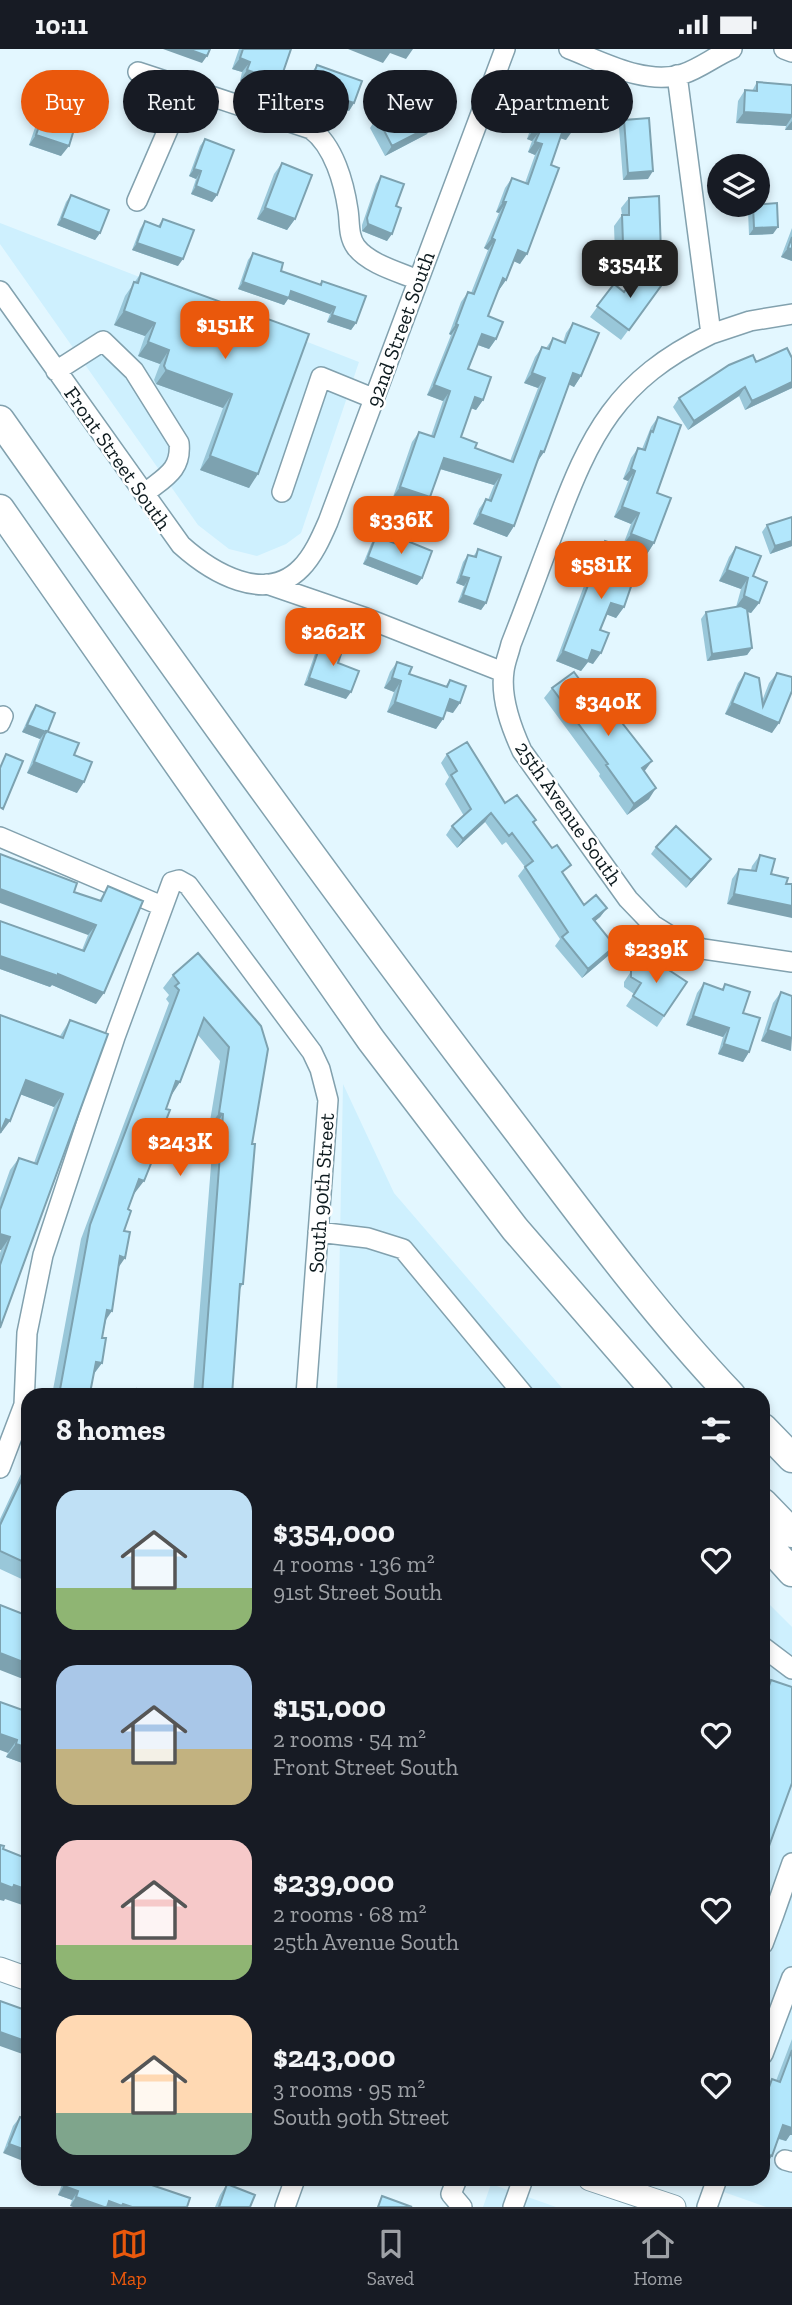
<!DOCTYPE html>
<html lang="en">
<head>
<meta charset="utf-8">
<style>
	:root { --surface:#171b24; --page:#242831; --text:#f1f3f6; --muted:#9ea1a6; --line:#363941; --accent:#ea580c }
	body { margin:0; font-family:"Zilla Slab",serif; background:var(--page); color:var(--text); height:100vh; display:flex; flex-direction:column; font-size:26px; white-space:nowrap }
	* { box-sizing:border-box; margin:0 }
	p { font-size:23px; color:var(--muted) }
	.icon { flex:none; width:38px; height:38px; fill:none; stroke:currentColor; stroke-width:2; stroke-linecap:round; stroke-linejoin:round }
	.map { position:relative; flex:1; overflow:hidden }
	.panel { position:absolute; left:21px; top:1339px; width:749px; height:798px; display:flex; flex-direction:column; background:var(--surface); border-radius:21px; box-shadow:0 4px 10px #0003 }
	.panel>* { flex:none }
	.hud { position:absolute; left:21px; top:21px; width:751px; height:63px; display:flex; gap:14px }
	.controls { position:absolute; left:707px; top:105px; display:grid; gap:14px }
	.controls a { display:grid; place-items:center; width:63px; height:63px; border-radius:50%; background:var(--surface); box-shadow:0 4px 10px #0003; font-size:35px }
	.price { position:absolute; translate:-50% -60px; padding:0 16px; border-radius:14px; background:var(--accent); color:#fff; font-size:23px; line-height:46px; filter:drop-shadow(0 2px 4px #0008) }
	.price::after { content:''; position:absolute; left:50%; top:42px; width:21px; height:16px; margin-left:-10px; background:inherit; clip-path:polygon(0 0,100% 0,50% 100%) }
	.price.current { background:#222; color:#fff }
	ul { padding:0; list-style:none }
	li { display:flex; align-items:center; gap:21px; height:175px; padding:0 35px }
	li span { display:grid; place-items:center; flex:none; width:196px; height:140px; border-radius:21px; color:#555 }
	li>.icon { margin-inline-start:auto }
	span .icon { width:84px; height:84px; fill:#fffc; stroke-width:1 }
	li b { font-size:30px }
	h2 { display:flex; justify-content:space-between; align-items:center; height:84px; padding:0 35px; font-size:30px }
	.pill { padding:0 24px; border-radius:32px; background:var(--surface); box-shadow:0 4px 10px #0003; font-size:24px; line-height:63px }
	.pill.current { background:var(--accent); color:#fff }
	.status { display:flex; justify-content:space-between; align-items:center; height:49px; padding:0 35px; background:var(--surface); direction:ltr }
	.status svg { height:19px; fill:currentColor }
	.tabs { display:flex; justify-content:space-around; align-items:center; height:98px; border-top:2px solid var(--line); background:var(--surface); font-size:19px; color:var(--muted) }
	.tabs a { display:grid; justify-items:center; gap:4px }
	.tabs .current { color:var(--accent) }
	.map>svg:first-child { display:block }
	.built { fill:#cef0fe }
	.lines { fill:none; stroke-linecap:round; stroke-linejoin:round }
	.minor-casing { stroke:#82a1ae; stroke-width:22 }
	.major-casing { stroke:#82a1ae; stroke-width:25 }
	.highway-casing { stroke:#82a1ae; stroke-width:31 }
	.minor { stroke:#fff; stroke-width:19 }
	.major { stroke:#fff; stroke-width:23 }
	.highway { stroke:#fff; stroke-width:28 }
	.wall { fill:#99c7d9 }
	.shaded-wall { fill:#7da2b0 }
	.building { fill:#b2e7fc; stroke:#7da2b0; stroke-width:2 }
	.labels { text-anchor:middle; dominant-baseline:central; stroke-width:5; stroke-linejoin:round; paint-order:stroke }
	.street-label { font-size:21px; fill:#0d1a1e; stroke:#fff }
</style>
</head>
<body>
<div class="status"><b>10:11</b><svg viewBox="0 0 49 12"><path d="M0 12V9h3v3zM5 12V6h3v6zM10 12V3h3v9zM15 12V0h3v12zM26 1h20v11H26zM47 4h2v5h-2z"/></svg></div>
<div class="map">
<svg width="792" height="2158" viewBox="0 0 792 2158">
	<rect width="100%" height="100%" fill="#e3f7ff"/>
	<path class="built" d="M0,174L359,313L301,484L286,495L257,507L229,500L198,476L0,195Z
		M343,1035L394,1144L568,1346H337Z
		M763,1549L792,1578V2158H766L687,2130H763Z
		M491,2135L556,2158H483Z"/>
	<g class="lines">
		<g class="minor-casing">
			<path id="minor" d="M569,0C603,13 646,37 683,25C701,19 715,7 732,0
				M784,0L792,3
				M138,23L311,80C334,97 344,134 348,161C350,174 348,187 356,198C369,215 399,223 418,231
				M677,26L711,285C616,331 590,385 555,479C540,518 526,557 511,595C509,604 505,613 504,622C500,649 511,678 522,702L628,850L653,876L677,891L703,900L792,913
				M137,152L186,39
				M0,242L181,496C211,523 265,556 301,519C313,507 321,489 328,473L505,0
				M711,285L750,272L792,265
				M56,322L103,292L134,322L179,394C182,422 163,429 144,445
				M282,443L321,328L375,350
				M267,535L366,569L503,623
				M0,674L3,667
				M0,788L162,857
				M318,1183L368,1189L403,1200L524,1346
				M0,1419L24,1356L27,1284L43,1206L115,988L172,833L179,831L188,836L312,1003L320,1020L328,1051L306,1346
				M763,1598L792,1620
				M763,1865L773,1868L763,1895
				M773,1868L792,1814
				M763,2005L792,1928
				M785,2111L792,2113
				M457,2130L451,2145L462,2158
				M285,2158L295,2130
				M513,2158L523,2130
				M707,2158L717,2130"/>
		</g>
		<g class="major-casing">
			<path id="major" d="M0,1920L28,1930
				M590,2130L674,2158"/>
		</g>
		<g class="highway-casing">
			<path id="highway" d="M0,371C158,595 317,818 482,1035C563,1140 640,1250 731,1346
				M0,460L371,991L515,1180L659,1346
				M763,1379L792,1409
				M763,1454L792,1484
				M763,1491L792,1523"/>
		</g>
		<use href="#minor" class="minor"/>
		<use href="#major" class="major"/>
		<use href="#highway" class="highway"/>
	</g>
	<path class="wall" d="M239,0H291L273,43L240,32L242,23L232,20Z
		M317,16L354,54L349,62L336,57L331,64L301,54L312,23Z
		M55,30L72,62L61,107L29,96L48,41Z
		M757,33L792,36V81H785L786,77L736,74L738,52L745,41L752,42Z
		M567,34L566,91L560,89L520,215L514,212L506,231L499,241H498L488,267L496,290L489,300L478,296L468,320L483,351L476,361L471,359L461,388L475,399L510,412L538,339L524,334L535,308L542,298L546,299L553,289L563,293L566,284L573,274L581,327L574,338L569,335L544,403L537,413L514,477L507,488L473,475L479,460L486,450L488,451L494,436L440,420L423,459L393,448L412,393L419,383L431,387L443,352L427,346L451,286L449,285L461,253L468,243L471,244L488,201L484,199L499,164L496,163L505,139L512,129L525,134L535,106L528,103L532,92L527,90L539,55L546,45L558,49L559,44Z
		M377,68L427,85L385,107L370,79Z
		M624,71L648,130L623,131L619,78Z
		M205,90L217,146L212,153L191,145L196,130L189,127L200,97Z
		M282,114L295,170L287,181L257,170L274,125Z
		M381,127L396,157L387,192L362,182V176L376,135Z
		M71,146L100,184L95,191L57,176L66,153Z
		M629,149L654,214L627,215V205H615L614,177L622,166L621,159Z
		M752,156L773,185L749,186L748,162Z
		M163,170L178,217L132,201L140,180L145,172L158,177Z
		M792,179V212L781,208Z
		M253,204L281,222L319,236L322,232L356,274L351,281L327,273L330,265L288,250L284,256L238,240L248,211Z
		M141,224L309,285L249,439L200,421L223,359L156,335L154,331L160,315L138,307L145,287L114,276L125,247Z
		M614,235L624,243L661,237L621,291L590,268Z
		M792,309V339L745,361L739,347L688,381L673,358L679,349L756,313Z
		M658,368L654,494L647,505L623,496L631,475L614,468L628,432L623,430L631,409L638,399L642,400L651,378Z
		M767,476L792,497L770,505L762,483Z
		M376,487L401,497L405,491L422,529L417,536L363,515L371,495Z
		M605,492L624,512V558L616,569L606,565L600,581L593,615L588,613L581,622L556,612L597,502Z
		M736,498L753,527L759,554L751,564L747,563L752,599L747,606L707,612L701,570L706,563L736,558L741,540L719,532L729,508Z
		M478,500L486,554L481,561L458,553L464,537L456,534L463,513L468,506L473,508Z
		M322,591L338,614L346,650L304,636L317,599Z
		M397,613L409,625L445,638L450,631L453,664L446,662L443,670L436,680L387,663L394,643L384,639L390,623Z
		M745,624L762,652L769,634L777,624L772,684L725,665L738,634Z
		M552,639L644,723L649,750L627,766L599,727L600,725L544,649Z
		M36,656L48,682L74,706L77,744L27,724L40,690L22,683L31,663Z
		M447,705L505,754L536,771L534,774L564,826L584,856L607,859L600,868L595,872L615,897L609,906L582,929L555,897L560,890L518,827L525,818L506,793L502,796L485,773L457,799L446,786L452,777L464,767L445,735L449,728L441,714Z
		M656,798L711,810L706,817L686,839L651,805Z
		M760,806L771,825L786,835L727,855L732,830L739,820L751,821L752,817Z
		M108,837L96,955L52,936L50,938L0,920V872L82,901L88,886L74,843L99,852Z
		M643,904L687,933L657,978L626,957L634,945L624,938V933Z
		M173,926L261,977L243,1235L240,1240L232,1346H193L214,1078H209L220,1012L198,986L171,1047L166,1060L161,1084L151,1097L128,1160L118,1219L102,1289V1314L94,1325L90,1344L95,1346H52L81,1190L169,954L166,950L169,946L163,939Z
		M704,934L722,940L725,935L743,964L749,1003L743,1013L718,1005L723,988L686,976L697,944Z
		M781,943L791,1002L761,992L773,954Z
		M0,966L60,987L70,971L108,985L0,1279V1204L1,1201H0V1149L10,1121L19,1109L34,1114L54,1058L20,1045L1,1084H0Z
		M28,1410V1533L0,1520V1470Z
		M771,1631L765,1808L763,1811V1643Z
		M28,1663V1712L25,1715L6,1708Z
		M792,1990V2086H790L786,2092L778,2090L764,2119L763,2042L772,2030L776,2032Z
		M20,2068L28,2071L3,2104L13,2077Z
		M64,2130H134L70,2157L72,2151L58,2146Z
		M227,2135L250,2158H215L220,2146Z"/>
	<path class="shaded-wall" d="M163,0H188L207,7L202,14Z
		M348,0H413L406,10L390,4L383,14Z
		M240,9L250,13L242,23L232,20Z
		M247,21L280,32L273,43L240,32Z
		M306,47L336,57L331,64L301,54Z
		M339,49L354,54L349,62L334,56Z
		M744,63L792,66V68L786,77L736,74Z
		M792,72V81H785Z
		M435,75L427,85L385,107L392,97Z
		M564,78L573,81L566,91L557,88Z
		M534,80L540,82L532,92L527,90Z
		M36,86L69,97L61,107L29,96Z
		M535,93L542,95L535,106L528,103Z
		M194,120L201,122L196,130L189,127Z
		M653,122L648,130L623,131L628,124Z
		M196,137L217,146L212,153L191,145Z
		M503,153H506L499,164L496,163Z
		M265,159L295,170L287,181L257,170Z
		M62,169L100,184L95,191L57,176Z
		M368,175L392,185L387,192L362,182Z
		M778,178L773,185L749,186L754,179Z
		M492,189L495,191L488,201L484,199Z
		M137,194L183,210L178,217L132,201Z
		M623,194H634L627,205H615Z
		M788,199L792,200V212L781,208Z
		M518,201L527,205L520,215L511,211Z
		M661,203L654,214L627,215L634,204Z
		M503,229L506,231L499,241L496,240Z
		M243,233L291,242L335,258L330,265L288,250L284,256L238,240Z
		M124,262L155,274L145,287L114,276Z
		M332,266L356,274L351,281L327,273Z
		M456,275L458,276L451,286L449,285Z
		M482,285L496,290L489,300L475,295Z
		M148,293L169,301L160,315L138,307Z
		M166,321L232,345L223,359L156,335Z
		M532,324L545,329L538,339L524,334Z
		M573,324L581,327L574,338L566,334Z
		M792,333V339L745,361L752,352Z
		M434,336L450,342L443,352L427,346Z
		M745,338L739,347L688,381L694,372Z
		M475,348L483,351L476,361L468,358Z
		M541,402L544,403L537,413Z
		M210,407L258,425L249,439L200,421Z
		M444,409L501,426L494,436L437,419Z
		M631,420L635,422L628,432L623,430Z
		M400,438L430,448L423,459L393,448Z
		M622,458L639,464L631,475L614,468Z
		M480,465L514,477L507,488L473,475Z
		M631,485L654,494L647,505L623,496Z
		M792,492V497L770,505L775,497Z
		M368,508L422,529L417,536L363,515Z
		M727,521L748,529L741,540L719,532Z
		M461,527L469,529L464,537L456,534Z
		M463,546L486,554L481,561L458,553Z
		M744,547L759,554L751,564L736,558Z
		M611,554L624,558L616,569L603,564Z
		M752,599L747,606L707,612L712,605Z
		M592,601L601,604L593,615L588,613L581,622L556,612L563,602Z
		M309,629L351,643L346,650L304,636Z
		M392,629L401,632L394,643L384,639Z
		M450,650L460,654L453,664L443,661Z
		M395,653L443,670L436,680L387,663Z
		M732,654L779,674L772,684L725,665Z
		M27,676L45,683L40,690L22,683Z
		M652,712L644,723L642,719Z
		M34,713L84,733L77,744L27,724Z
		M656,739L649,750L627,766L634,755Z
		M491,764L485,773L457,799L463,790Z
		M711,810L706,817L686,839L691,831Z
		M0,840L96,876L88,886L0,854Z
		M734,845L792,857V869L727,855Z
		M607,859L600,868L587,879L593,870Z
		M615,897L609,906L582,929L588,920Z
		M0,907L58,925L104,944L96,955L52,936L50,938L0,920Z
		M693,967L729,979L723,988L686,976Z
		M768,981L792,989L791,1002L761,992Z
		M724,995L749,1003L743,1013L718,1005Z
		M26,1031L63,1045L54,1058L17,1044Z
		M176,1032L180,1033L171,1047Z
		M219,1064L223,1065L214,1078H209Z
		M6,1070L10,1072L1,1084H0Z
		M157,1082L161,1084L152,1097Z
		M139,1130L144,1132L134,1145L130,1144Z
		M0,1185L10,1188L1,1201H0Z
		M120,1207L125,1209L116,1222Z
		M107,1261L112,1262L103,1275Z
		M96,1313L102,1314L92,1327Z
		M0,1604L28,1615V1632L0,1621Z
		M0,1685L17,1691L8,1704L0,1701Z
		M16,1695L28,1699V1712L25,1715L6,1708Z
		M0,1834L14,1836L28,1841V1858L5,1850L4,1852L0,1851Z
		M0,1983L28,1993V2007L0,1997Z
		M783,2076L792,2079V2086H790L786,2092L774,2088Z
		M9,2095L28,2102V2114L3,2104Z
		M763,2104L772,2107L764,2119H763Z
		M64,2137L78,2142L72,2151L58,2146Z
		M76,2148L104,2158H73L70,2157Z
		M109,2152L123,2155L132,2158H104Z"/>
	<path class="building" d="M188,0H210L207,7Z
		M243,0H291L280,32L247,21L250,13L240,9Z
		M317,16L362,32L354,54L339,49L336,57L306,47Z
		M55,30L80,39L72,62L79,64L69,97L36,86Z
		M757,33L792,36V66L744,63L745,41L757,42Z
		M567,34L584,40L577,58L581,59L573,81L564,78L551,116L559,119L527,205L518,201L506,231L503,229L488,267L503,273L496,290L482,285L468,320L491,328L483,351L475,348L461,388L477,394L475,399L513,413L545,329L532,324L542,298L549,300L553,289L565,294L573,274L599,284L581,327L573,324L544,403L541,402L514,477L480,465L486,450L491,452L501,426L444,409L430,448L400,438L419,383L434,388L450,342L434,336L458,276L456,275L468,243L474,245L495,191L492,189L506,153H503L512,129L528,135L542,95L535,93L540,82L534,80L546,45L561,50Z
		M420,46L435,75L392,97L377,68Z
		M649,69L653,122L628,124L624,71Z
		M205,90L234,101L217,146L196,137L201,122L194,120Z
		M282,114L312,126L295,170L265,159Z
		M381,127L404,135L396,157L401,159L392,185L368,175L367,169Z
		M71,146L109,161L100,184L62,169Z
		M659,147L661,203L634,204V194H623L622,166H629V149Z
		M777,154L778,178L754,179L753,156Z
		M163,170L194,181L183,210L137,194L145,172L160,178Z
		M792,188V200L788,199Z
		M253,204L283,214L281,222L321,236L322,232L366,247L356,274L332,266L335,258L291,242L289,249L243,233Z
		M640,221L661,237L629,281L597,257L614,235L624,243Z
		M141,224L309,285L258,425L210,407L232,345L166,321L164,317L169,301L148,293L155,274L124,262L134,233L138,234Z
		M787,299L792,309V333L752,352L745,338L694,372L679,349L729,316L753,306L756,313Z
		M658,368L681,376L657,444L671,449L654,494L631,485L639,464L622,458L635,422L631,420L638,399L645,401L651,382L653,383Z
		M792,468V492L775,497L767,476Z
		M376,487L402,497L405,491L432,502L422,529L368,508Z
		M605,492L628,500L624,512L638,517L624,558L611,554L600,581L609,584L601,604L592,601L588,612L563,602Z
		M736,498L761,507L753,527L767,533L759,554L744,547L748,529L727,521Z
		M478,500L501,508L486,554L463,546L469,529L461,527L468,506L476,508Z
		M741,557L747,560L752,599L712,605L706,563Z
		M322,591L343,599L338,614L359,622L351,643L309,629Z
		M397,613L412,618L409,625L447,638L450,631L466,637L460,654L450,650L443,670L395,653L401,632L392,629Z
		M574,623L598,656L604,651L652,712L642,719L656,739L634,755L606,716L608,715L552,639Z
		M745,624L759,629L763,657L777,624L792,628V642L779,674L732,654Z
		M36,656L55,664L48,682H46V683L27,676Z
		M46,682L79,694L74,706L92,713L84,733L34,713Z
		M467,693L505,754L517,746L536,771L533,773L552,799L557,796L571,816L562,823L584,856L596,846L607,859L593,870L615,897L588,920L562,888L568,883L525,818L533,812L512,784L509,787L491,764L463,790L452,777L471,760L451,726L457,722L447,705Z
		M6,705L23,712L3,760L0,758V719Z
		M676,777L711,810L691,831L656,798Z
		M0,805L77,834L74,843L101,852L108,837L143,852L104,944L58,925V927L0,907V872L84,902L96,876L0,840Z
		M760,806L775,810L771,825L788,829L786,835H792V857L734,845L739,820L756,822Z
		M198,904L261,977L268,1000L252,1095H255L243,1235H240L232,1346H202L223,1065L219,1064L229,998L204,969L180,1033L176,1032L166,1060L170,1061L161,1084L157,1082L147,1110L152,1112L144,1132L139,1130L128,1160L131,1162L124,1182L130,1183L125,1209L120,1207L112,1262L107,1261L102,1289H106L102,1314L96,1313L90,1344H95V1346H59L90,1176L179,941L175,937L179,934L173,926Z
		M643,904L687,933L664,967L633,947L641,934L631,928V922Z
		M704,934L723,941L725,935L750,943L743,964L760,969L749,1003L724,995L729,979L693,967Z
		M781,943L792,947V989L768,981Z
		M0,966L63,989L70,971L108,985L0,1279V1216L10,1188L0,1185V1161L19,1109L37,1115L63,1045L26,1031L10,1072L6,1070L0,1084Z
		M137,1340L150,1346H134Z
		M28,1417V1515L0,1502V1476Z
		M0,1556L28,1567V1615L0,1604Z
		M771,1631L792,1638V1734L765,1808L763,1807V1655Z
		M0,1653L28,1663V1699L16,1695L17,1691L0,1685Z
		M0,1796L4,1797L3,1800L28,1810V1841L14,1836L13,1839L0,1834Z
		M0,1952L28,1962V1993L0,1983Z
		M792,2001V2079L783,2076L772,2107L763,2104V2055L772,2030L780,2033Z
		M20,2068L28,2071V2102L9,2095Z
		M67,2130H134L190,2149L187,2158H132L123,2155L122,2157L109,2152L107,2158H104L76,2148L78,2142L64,2137Z
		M227,2135L255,2146L250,2158H219Z
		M382,2147L412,2158H378Z"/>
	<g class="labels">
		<g class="street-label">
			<text transform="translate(400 280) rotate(-70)">92nd Street South</text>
			<text transform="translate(118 409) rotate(55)">Front Street South</text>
			<text transform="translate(569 764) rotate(55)">25th Avenue South</text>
			<text transform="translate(321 1144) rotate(-86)">South 90th Street</text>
		</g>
	</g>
</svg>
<div class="controls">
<a><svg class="icon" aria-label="layers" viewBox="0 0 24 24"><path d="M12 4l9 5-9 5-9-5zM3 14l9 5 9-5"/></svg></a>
</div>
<b class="price current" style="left:630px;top:251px">$354K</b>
<b class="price" style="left:225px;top:312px">$151K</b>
<b class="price" style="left:401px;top:507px">$336K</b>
<b class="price" style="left:601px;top:552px">$581K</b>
<b class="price" style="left:333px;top:619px">$262K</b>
<b class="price" style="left:608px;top:689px">$340K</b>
<b class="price" style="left:656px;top:936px">$239K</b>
<b class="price" style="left:180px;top:1129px">$243K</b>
<div class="hud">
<a class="pill current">Buy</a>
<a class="pill">Rent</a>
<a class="pill">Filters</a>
<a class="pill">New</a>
<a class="pill">Apartment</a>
</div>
<section class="panel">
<h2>8 homes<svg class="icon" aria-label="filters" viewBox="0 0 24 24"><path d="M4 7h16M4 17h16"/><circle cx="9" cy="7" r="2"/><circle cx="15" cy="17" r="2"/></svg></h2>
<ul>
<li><span style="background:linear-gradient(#bfe0f5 70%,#8fb573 0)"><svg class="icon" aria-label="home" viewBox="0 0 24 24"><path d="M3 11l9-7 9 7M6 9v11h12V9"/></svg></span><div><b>$354,000</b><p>4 rooms · 136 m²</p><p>91st Street South</p></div><svg class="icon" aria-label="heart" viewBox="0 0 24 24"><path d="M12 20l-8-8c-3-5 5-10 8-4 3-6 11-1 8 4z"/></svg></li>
<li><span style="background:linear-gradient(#a9c7e8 60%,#c2b280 0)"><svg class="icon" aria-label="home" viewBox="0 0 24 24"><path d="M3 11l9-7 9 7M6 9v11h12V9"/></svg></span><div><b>$151,000</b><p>2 rooms · 54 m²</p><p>Front Street South</p></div><svg class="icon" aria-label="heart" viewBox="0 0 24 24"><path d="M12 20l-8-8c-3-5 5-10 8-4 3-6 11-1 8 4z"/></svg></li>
<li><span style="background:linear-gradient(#f6c9c9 75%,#8fb573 0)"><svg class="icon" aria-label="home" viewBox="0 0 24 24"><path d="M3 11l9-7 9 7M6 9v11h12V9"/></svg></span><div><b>$239,000</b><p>2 rooms · 68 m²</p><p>25th Avenue South</p></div><svg class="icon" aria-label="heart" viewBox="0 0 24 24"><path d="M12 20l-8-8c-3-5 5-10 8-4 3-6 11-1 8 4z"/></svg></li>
<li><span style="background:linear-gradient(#ffd9b3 70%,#7fa58c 0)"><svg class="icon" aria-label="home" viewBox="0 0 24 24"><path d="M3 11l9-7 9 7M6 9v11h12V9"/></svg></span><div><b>$243,000</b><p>3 rooms · 95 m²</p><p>South 90th Street</p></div><svg class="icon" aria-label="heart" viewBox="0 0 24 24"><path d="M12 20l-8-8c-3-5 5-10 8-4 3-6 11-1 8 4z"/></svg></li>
</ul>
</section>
</div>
<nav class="tabs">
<a class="current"><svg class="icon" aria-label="map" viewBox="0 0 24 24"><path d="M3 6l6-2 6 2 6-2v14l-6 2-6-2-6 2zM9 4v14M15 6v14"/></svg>Map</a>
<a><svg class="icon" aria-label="saved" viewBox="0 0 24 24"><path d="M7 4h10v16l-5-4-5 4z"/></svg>Saved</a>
<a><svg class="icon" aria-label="home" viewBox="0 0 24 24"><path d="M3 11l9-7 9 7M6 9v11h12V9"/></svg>Home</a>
</nav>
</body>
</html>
